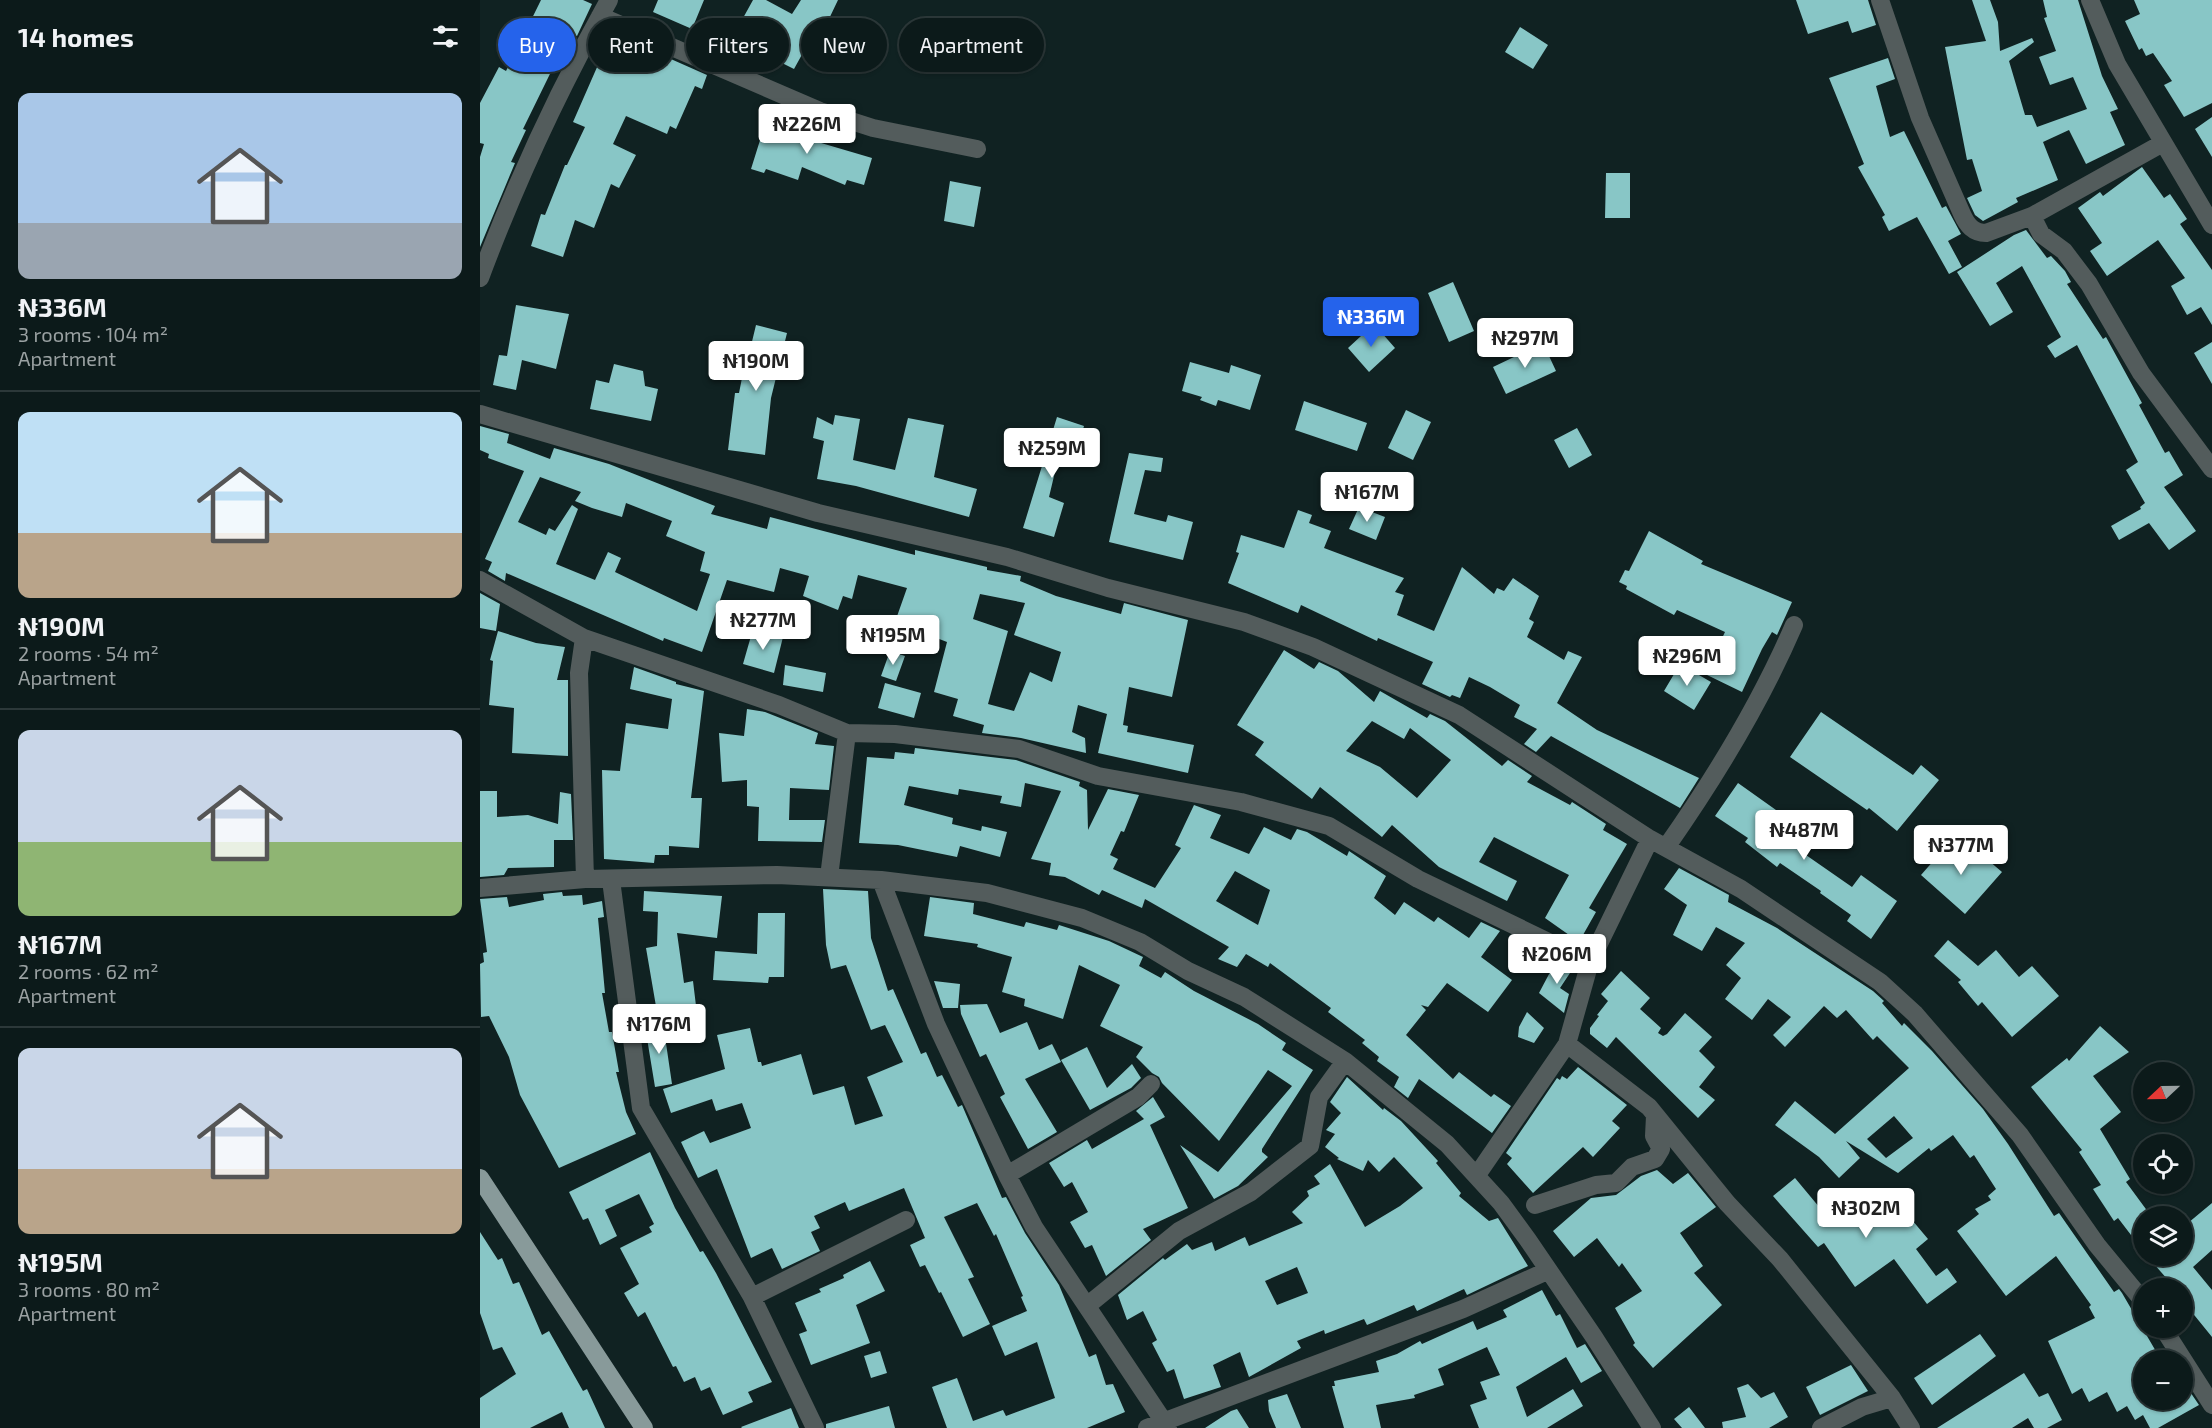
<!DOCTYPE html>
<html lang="en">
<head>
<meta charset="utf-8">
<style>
	:root { --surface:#0c1a1a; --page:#152323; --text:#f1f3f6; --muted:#9aa1a2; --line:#2c3839; --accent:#2563eb }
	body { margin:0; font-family:"Exo 2",sans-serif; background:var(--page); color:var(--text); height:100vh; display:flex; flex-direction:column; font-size:22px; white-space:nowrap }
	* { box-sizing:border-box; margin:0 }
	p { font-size:20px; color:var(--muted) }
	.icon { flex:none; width:33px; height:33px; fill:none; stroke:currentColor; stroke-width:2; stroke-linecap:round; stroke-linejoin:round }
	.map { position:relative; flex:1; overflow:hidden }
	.side { display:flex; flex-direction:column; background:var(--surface); width:480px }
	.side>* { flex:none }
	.top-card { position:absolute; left:18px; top:18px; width:570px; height:54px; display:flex; gap:12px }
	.needle { width:39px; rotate:248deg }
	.tools { position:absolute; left:1653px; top:1062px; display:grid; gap:12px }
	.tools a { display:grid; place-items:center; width:60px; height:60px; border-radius:50%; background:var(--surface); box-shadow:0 2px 4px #0004,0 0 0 2px var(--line); font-size:30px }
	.price { position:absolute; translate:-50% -51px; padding:0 14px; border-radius:6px; background:#fff; color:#222; font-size:20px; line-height:39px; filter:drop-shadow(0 2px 3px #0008) }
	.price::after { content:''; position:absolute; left:50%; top:36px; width:18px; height:14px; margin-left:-9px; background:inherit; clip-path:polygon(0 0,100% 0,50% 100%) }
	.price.on { background:var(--accent); color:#fff }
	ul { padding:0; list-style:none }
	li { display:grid; align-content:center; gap:12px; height:318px; padding:0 18px }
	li+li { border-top:2px solid var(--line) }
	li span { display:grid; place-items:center; height:186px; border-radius:12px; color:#555 }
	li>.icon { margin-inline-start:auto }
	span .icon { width:108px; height:108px; fill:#fffc; stroke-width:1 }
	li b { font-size:26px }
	h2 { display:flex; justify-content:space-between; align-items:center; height:72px; padding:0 18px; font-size:26px }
	.pill { padding:0 21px; border-radius:27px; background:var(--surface); box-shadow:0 2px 4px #0004,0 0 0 2px var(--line); font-size:21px; line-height:54px }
	.pill.on { background:var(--accent); color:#fff }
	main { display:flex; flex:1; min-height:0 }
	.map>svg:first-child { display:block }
	.building { fill:#88c6c6; fill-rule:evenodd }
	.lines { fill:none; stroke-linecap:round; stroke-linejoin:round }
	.minor { stroke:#535c5c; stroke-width:18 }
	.major { stroke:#889a9a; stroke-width:18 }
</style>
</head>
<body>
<main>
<section class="side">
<h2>14 homes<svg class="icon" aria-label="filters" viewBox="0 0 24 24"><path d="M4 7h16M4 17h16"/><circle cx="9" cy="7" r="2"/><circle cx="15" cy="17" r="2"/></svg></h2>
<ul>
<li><span style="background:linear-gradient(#a9c7e8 70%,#9aa5b1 0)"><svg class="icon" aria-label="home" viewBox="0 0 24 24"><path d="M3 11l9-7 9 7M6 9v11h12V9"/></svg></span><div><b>₦336M</b><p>3 rooms · 104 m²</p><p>Apartment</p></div></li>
<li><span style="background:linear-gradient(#bfe0f5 65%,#b9a48a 0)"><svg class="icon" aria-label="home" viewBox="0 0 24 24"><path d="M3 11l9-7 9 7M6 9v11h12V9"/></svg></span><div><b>₦190M</b><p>2 rooms · 54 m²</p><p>Apartment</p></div></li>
<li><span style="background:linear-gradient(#c9d6e8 60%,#8fb573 0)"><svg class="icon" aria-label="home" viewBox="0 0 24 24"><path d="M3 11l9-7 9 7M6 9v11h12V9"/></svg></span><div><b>₦167M</b><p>2 rooms · 62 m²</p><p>Apartment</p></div></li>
<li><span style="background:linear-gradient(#c9d6e8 65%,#b9a48a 0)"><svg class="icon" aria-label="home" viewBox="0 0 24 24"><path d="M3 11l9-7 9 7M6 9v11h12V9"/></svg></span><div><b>₦195M</b><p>3 rooms · 80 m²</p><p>Apartment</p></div></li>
</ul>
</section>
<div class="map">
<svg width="1732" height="1428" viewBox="0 0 1732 1428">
	<rect width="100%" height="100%" fill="#102222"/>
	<path class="building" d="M61,0H103L112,4L97,36L90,33L43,129L46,130L31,162L35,163L0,247V157L4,144L0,143V103L19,67L26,71Z
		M178,0H224L212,29L173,12Z
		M273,0H286L312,14L321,0H358L347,23L341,20L314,69L252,38Z
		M1316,0H1388L1396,25L1372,33L1368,21L1328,34Z
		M1492,0H1510L1518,22L1520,51L1552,38L1554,42L1529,61L1545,115H1552L1557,127L1607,109L1593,77L1570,85L1559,57L1576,51L1564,18L1567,17L1563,0H1598L1622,76L1638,109L1630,112L1645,145L1606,164L1589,130L1563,142L1578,180L1536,198L1538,202L1503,221L1495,215L1487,198L1502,191L1492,159L1487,160L1465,47L1506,41Z
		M1654,0H1732V103L1704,117L1684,85L1692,81L1673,53L1666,56L1662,48L1659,50L1645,21L1660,14Z
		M1040,27L1068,45L1053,69L1025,52Z
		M132,33L227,75L222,89L215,86L196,129L190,126L187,134L146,116L133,144L156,155L139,188L131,184L114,228L95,220L83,257L51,246L61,214L65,215L85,165H87L105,127L93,122Z
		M1408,58L1415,79L1396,86L1410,137L1424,131L1462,208L1466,206L1481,234L1468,241L1482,267L1469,274L1437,217L1409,231L1402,217L1405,215L1378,167L1384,164L1349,78Z
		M1732,117V157L1715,129Z
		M286,121L303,126L305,121L334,131L331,140L392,158L384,185L367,180L365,185L322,167L318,180L286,169L284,173L271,169Z
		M1662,167L1684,198L1690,194L1707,219L1700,224L1732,270V325L1721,307L1707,315L1691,286L1705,278L1678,240L1627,276L1610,251L1622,243L1598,208L1620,192L1623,196Z
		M1126,173H1150V218H1125Z
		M470,181L501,187L494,227L464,221Z
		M1546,230L1567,258L1571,256L1585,271L1591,282L1587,284L1623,339L1626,337L1662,403L1659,405L1685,453L1689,451L1703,475L1684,487L1716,531L1689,550L1669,523L1639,540L1631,526L1661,509L1660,507L1665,503L1646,470L1658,462L1597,345L1575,358L1567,346L1581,337L1542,266L1516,283L1533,312L1510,326L1477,272L1534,235Z
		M973,282L994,331L969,342L948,293Z
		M36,305L89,314L76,369L42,360L36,390L13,385L19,355L27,356Z
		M894,324L915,348L889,372L868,348Z
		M276,325L307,333L291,398L285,455L248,450L255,393H259L267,353L269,354Z
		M1732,342V384L1714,353Z
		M1063,343L1076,371L1026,394L1013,367Z
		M710,362L749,373L751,365L781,375L770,410L738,400L736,406L720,400L722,397L702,391Z
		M134,364L163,371L165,386L178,389L171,421L110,409L116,380L129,383Z
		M824,401L887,423L877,451L815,430Z
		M926,410L951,422L933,460L908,448Z
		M355,415L380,419L373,460L415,470L428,418L464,425L454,477L497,489L489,517L376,486L337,479L344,441L333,438L337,417L353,425Z
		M577,417L604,426L595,456L580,451L569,497L584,503L574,537L543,528Z
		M0,426L29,434L27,443L70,459L74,448L129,464L235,506L231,514L287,529L290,517L435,555V550L507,567V570L541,576L540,581L576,596L641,614L644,603L708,620L692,697L649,687L643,725L648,726L647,732L714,745L708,773L618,753L627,714L598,705L592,732L605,738L606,753L541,738L502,733L504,725L473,716L478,699L454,692L467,642L415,622L427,588L378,575L372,599L363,596L358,610L323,596L329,576L300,568L294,592L247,580L222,652L184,638L183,641L26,573L25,581L8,571L12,562L5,559L44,471L8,458L9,454L0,450ZM60,477L101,492L95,501L112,508L142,517L146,503L192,521L186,536L225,552L220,571L230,574L217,611L135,572L141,558L128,552L115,580L76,564L98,509L92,505L75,531L69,528L66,535L38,522ZM500,594L545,603L534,635L581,652L572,682L550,672L534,711L508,704L528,631L493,619Z
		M1097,428L1112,455L1089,468L1074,440Z
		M649,453L683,458L681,472L665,470L654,514L686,522L688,515L713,522L703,560L629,542Z
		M879,507L905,517L896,540L869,529Z
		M818,510L832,515L829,523L851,531L844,548L924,578L915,592L924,595L917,615L954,631L982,567L1014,594L1017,588L1024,591L1033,578L1059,596L1049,619L1054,622L1047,637L1084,660L1088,651L1102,657L1077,703L1117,730L1219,778L1200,808L1071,736L1056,752L1044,744L1057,729L1034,717L1040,705L1010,687L989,677L980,698L972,695L970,697L942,684L953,662L898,638L897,641L821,605L818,613L748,583L759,553L756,552L761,535L804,548Z
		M1169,531L1223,561L1221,564L1312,602L1297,635L1292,632L1282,649L1262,692L1225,674L1245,632L1197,610L1194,615L1146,589L1147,586L1139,582L1145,570L1149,571Z
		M0,593L20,604L16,631L0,628Z
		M273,629L303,637L294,673L263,664Z
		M18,631L56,643L85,647L77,680H88V756L32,753L34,708L9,705L13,661L10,660Z
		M804,650L834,669L839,662L858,671L894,702L900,691L947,718L950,714L965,721L1022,766L1028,760L1052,776L1047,782L1090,805L1092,802L1126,824L1123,830L1147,844L1109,908L1116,912L1099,942L1065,918L1089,875L1014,837L999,862L1037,881L1027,901L959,867L912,825L902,837L840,787L832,799L775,755L784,742L757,725ZM892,721L924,739L930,728L971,760L937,798L900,767L866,751Z
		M410,651L425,656L416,681L401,676Z
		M1200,664L1231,682L1214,710L1184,691Z
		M305,665L346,673L343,692L303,685Z
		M154,667L196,682V684L224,691L211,798H222L219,848L189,846V855H175L174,863L124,859L122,770L140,771L146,723L188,729L192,699L150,689Z
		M405,683L441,693L434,718L398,708Z
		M267,709L285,712L338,733L335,744L354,746L349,790L310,788L309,820H345L342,842L278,841L279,807L267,806V780L242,782L239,733L264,736Z
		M1341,712L1433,775L1441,765L1459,780L1417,831L1389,808L1387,810L1310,757Z
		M435,748L536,760L600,782L599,786L607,790L608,830L628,789L659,795L644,832L641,831L630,855L638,859L633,869L675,888L701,848L695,845L714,805L741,815L730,838L769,854L784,827L811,840L817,829L827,832L867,856L869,851L906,876L894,898L915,915L924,902L954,922L958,917L989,938L1001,922L1020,931L1001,957L1032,980L1008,1012L967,983L948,1007L941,1005L946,1010L926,1035L973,1079L979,1072L1011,1097L1014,1094L1031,1106L1012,1133L939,1079L928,1098L914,1087L919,1077L897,1061L899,1057L882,1043L885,1040L848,1012L851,1008L790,963L788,967L766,954L757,967L738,959L749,947L665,899L662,908L622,890L619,895L585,877L569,875L571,863L551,859L581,791L545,783L541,807L520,803L522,796L479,789L478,795L429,786L424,805L473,818L472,824L501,831L502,826L527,832L520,857L480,846L477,857L418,845L379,843L387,757L414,759L415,752L434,754ZM755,871L790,890L778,925L736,901Z
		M1258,783L1296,810L1292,819L1318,839L1313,846L1372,887L1381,875L1417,901L1391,939L1367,921L1371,915L1340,893L1341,891L1300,863L1297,867L1265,842L1268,838L1235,816Z
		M0,791H17V817L48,815L78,824L80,792L91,794L93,840H74V867L28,868L24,875L0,877Z
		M1469,843L1480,853L1486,846L1498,857L1502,855L1522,872L1485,914L1441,875Z
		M1199,868L1249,895L1248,902L1297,928L1393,991L1404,1001L1402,1003L1422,1026L1424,1023L1452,1051L1503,1109L1528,1144L1574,1216L1579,1213L1634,1292L1639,1289L1642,1293L1681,1360H1664V1400H1702V1380L1719,1405L1678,1428H1670L1663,1415L1655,1420L1647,1406L1637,1412L1627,1392L1609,1402L1602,1388L1592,1394L1568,1341L1615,1318L1609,1307L1611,1305L1576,1256L1526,1296L1477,1231L1499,1214L1495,1209L1511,1200L1508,1196L1516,1189L1494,1155L1490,1158L1473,1135L1451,1151L1449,1148L1418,1173L1366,1141L1380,1158L1359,1178L1339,1157L1295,1125L1315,1101L1355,1134L1429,1068L1397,1036L1393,1040L1366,1010L1357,1018L1344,1006L1305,1047L1293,1035L1311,1017L1288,999L1272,1020L1245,999L1261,978L1246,965L1265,943L1236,927L1222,951L1193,935L1207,905L1184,889ZM1414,1116L1433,1138L1406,1158L1387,1139Z
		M343,889L388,891L391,938L408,991L413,989L441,1054L446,1052L457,1077L462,1075L478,1107L482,1105L522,1198L526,1197L545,1233L579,1285L609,1357L616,1354L626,1385L633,1384L645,1412L607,1428H467L452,1387L477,1378L493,1421L523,1410L526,1416L575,1398L557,1342L525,1356L512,1326L547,1311L541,1297L543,1296L516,1234L514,1236L497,1203L464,1217L494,1277L488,1279L510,1324L483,1337L461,1292L459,1293L445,1265L440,1267L430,1245L445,1238L424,1188L369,1211L365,1202L334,1216L340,1228L331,1232L340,1251L302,1269L292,1248L271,1258L237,1169L218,1178L201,1142L224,1131L230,1143L271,1128L262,1103L236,1111L232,1099L191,1113L183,1089L245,1069L237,1035L270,1028L278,1062H281L282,1066L321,1054L333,1095L364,1086L375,1125L403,1116L387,1077L423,1062L405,1025L391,1030L366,965L351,969L346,945Z
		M164,891L242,896L237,938L197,933L204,983L213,981L217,1014L178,1018L166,948L177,946L178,912L163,911Z
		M82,892L83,896L102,895L103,905L122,901L124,917L118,918L125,993H122L129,1032H132L139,1072H136L146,1112L156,1134L79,1168L40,1095L29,1057L9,1016L1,1017L0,964L4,962L3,953L7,952L0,899L27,897L29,907L64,900L63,894Z
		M450,897L494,903L493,914L544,927L546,922L577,930L579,925L629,941L663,957L659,966L681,978L685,972L714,991L778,1024L806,1043L802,1050L833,1070L782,1149V1152L788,1157L758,1186L734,1199L700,1145L738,1172L812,1086L788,1070L739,1141L682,1083L679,1077L672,1073L656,1057L663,1047L620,1026L640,985L599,965L583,1019L544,1006L545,999L522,992L532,957L497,947L498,944L444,936Z
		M278,913H305L304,977H289L288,983L233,980L235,951L277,954Z
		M1468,940L1498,966L1516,950L1539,977L1552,966L1579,996L1532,1037L1502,1002L1498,1006L1478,982L1481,980L1454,956Z
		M1077,959L1094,967L1080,988L1089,994L1084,1013L1059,993Z
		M1141,971L1170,998L1160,1009L1181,1028L1178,1033L1183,1036L1187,1034L1205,1013L1232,1037L1219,1051L1235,1067L1219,1087L1235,1100L1218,1118L1136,1037L1127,1048L1110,1034V1028L1119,1016L1117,1015L1128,1001L1121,994Z
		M454,981L480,984L478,1008H463Z
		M507,1004L520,1033L547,1022L559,1050L572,1044L581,1062L545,1079L577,1132L548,1149L520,1097L525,1094L506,1054L500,1057L481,1014L480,1005Z
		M1047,1012L1064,1028L1054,1043L1038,1037L1039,1027Z
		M183,1023L192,1084L175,1087L165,1026Z
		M1620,1026L1649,1052L1613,1076L1641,1112L1620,1129L1650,1179L1646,1182L1671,1216H1664V1252L1638,1218L1634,1221L1613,1189L1621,1185L1599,1152L1602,1150L1551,1087L1587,1058L1589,1061Z
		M607,1047L627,1088L652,1064L661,1078L651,1088L610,1110L581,1060Z
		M1098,1067L1147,1105L1132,1121L1140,1128L1113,1157L1103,1147L1053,1193L1027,1164L1032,1158L1026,1153L1077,1078L1080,1080L1082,1076L1087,1079Z
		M867,1077L903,1110L904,1108L921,1121L958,1161L956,1163L981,1193L979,1196L1009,1221L1018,1218L1048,1266L987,1295L984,1289L937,1311L934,1305L887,1325L884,1319L845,1334L844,1330L817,1341L821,1348L769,1377L760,1352L733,1365L741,1387L704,1399L694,1369L687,1372L672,1343L677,1340L663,1311L647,1320L638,1295L683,1258L685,1260L707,1244L712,1250L732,1242L735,1251L765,1237L769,1246L823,1223L812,1212L829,1196L827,1191L840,1184L834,1176L850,1164L885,1227L920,1206L943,1188L914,1157L899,1172L888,1160L883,1171L857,1159L859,1158L845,1147L855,1134L846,1130L861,1113L850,1102ZM817,1267L828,1293L797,1305L785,1281Z
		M673,1097L685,1117L670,1125L708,1208L663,1229L671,1240L626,1276L612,1245L605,1248L590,1222L608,1212L592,1182L584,1187L569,1163L607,1140L612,1149L664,1119L656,1111Z
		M170,1152L195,1208L220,1252L223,1251L236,1273L292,1382L268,1392L273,1402L243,1415L230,1387L221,1391L215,1377L204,1382L196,1366L193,1367L165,1312L158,1317L144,1293L159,1284L140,1248L172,1232L169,1227L174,1224L159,1194L125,1210L137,1236L120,1245L108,1218L103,1220L89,1192Z
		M1177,1170L1193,1184L1208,1173L1236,1207L1200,1233L1223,1266L1214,1273L1242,1305L1173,1368L1153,1345L1155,1343L1135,1308L1162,1291L1142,1263L1139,1267L1117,1238L1094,1257L1073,1231L1111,1198L1136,1195L1161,1176Z
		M1315,1178L1340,1208L1356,1196L1378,1222L1411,1195L1448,1239L1436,1249L1456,1276L1467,1268L1477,1282L1447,1304L1414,1259L1375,1287L1344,1243L1338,1247L1293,1196Z
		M1732,1203V1250L1713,1267L1732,1290V1337L1702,1300V1288H1695L1667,1256H1702V1228Z
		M0,1232L18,1260L22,1258L33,1284L39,1282L62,1335L69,1331L103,1391L107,1389L125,1428H89L82,1412L50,1428H0V1398L36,1374L22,1347L13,1350L0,1313Z
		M390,1261L405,1291L376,1305L390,1343L331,1365L319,1334L327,1331L315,1303L341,1292L339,1289L364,1278L363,1275Z
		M1062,1290L1076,1316L1080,1314L1097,1348L1105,1344L1122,1371L1101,1383L1086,1357L1036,1387L1047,1417L1093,1389L1103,1406L1067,1428H999L990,1405L1007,1399L1000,1382L1020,1375L1007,1347L958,1369L964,1385L934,1395L935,1398L896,1405L901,1428H864L852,1386H855L854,1381L899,1372L896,1361L917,1354L940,1341L942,1344L993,1321L997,1330L1027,1317L1023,1310Z
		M1500,1334L1516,1356L1452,1405L1434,1378Z
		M400,1351L407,1373L391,1378L384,1356Z
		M1371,1365L1388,1391L1340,1415L1326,1387Z
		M1544,1373L1559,1397L1568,1393L1582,1420L1567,1428H1554L1548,1418L1532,1428H1457Z
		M1268,1384L1281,1398L1294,1392L1308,1417L1289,1428H1243L1242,1422L1266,1417L1257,1388Z
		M807,1394L821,1428H796L789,1411L788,1400Z
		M409,1406L415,1428H346V1424Z
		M1209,1407L1225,1428H1202L1194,1419Z
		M311,1408L319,1428H262L261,1427Z
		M757,1409L769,1428H725L751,1411Z"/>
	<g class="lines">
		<path class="minor" d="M1400,0L1440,118L1482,214C1487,225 1493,233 1506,233L1552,216L1683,143
			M1610,0L1637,64L1732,225
			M120,16L340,111L393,128L497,149
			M1552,216L1561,234L1584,251L1609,284L1661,373L1732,469
			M0,278C36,182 79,89 129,0
			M0,414L338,513L527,557L628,588L764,622L833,647L979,715L1170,839L1261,889L1400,982L1435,1014L1540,1135L1617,1245L1664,1302
			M0,580L104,638L299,705L367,733L415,734L539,749L618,776L761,802L849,826L938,879L1110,962
			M104,638L99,673L105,879
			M1187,846C1236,776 1280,704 1314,625
			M349,877L367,733
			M131,880L161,1108L272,1297L335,1428
			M401,880L456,1024L527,1175L554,1227L688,1428
			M0,888L105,879L297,875L401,880L507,893L602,918L660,942L708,971L764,997L865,1061L967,1144L1021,1203L1048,1240L1114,1337L1172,1428
			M1087,1044L1169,1107L1247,1203L1300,1259L1412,1398L1431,1428
			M527,1175L658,1097L671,1084
			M997,1175L1087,1044L1110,962L1170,839
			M1055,1205L1116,1185L1136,1183L1152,1167L1175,1159L1181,1149L1174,1136L1175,1116
			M272,1297L426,1220
			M608,1305L699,1231L771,1192L830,1146L839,1097L865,1061
			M1683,1328L1732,1405
			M667,1428L983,1309L1067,1271
			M1341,1428L1382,1407L1412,1398"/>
		<path class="major" d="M0,1178L164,1428"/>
	</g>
</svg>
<div class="tools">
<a><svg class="needle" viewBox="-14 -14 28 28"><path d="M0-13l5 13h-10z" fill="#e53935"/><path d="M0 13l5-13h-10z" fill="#9aa1a2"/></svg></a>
<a><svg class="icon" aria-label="locate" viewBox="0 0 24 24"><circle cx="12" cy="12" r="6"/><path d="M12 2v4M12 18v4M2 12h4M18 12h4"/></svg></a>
<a><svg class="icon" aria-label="layers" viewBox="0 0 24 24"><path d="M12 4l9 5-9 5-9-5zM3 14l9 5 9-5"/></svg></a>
<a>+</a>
<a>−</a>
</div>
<b class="price" style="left:327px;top:155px">₦226M</b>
<b class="price on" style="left:891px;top:348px">₦336M</b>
<b class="price" style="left:1045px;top:369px">₦297M</b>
<b class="price" style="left:276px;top:392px">₦190M</b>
<b class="price" style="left:572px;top:479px">₦259M</b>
<b class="price" style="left:887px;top:523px">₦167M</b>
<b class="price" style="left:283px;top:651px">₦277M</b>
<b class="price" style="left:413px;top:666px">₦195M</b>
<b class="price" style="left:1207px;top:687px">₦296M</b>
<b class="price" style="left:1324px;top:861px">₦487M</b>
<b class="price" style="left:1481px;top:876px">₦377M</b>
<b class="price" style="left:1077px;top:985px">₦206M</b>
<b class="price" style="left:179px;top:1055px">₦176M</b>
<b class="price" style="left:1386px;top:1239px">₦302M</b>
<div class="top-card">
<a class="pill on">Buy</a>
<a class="pill">Rent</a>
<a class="pill">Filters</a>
<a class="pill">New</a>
<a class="pill">Apartment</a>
</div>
</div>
</main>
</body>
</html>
